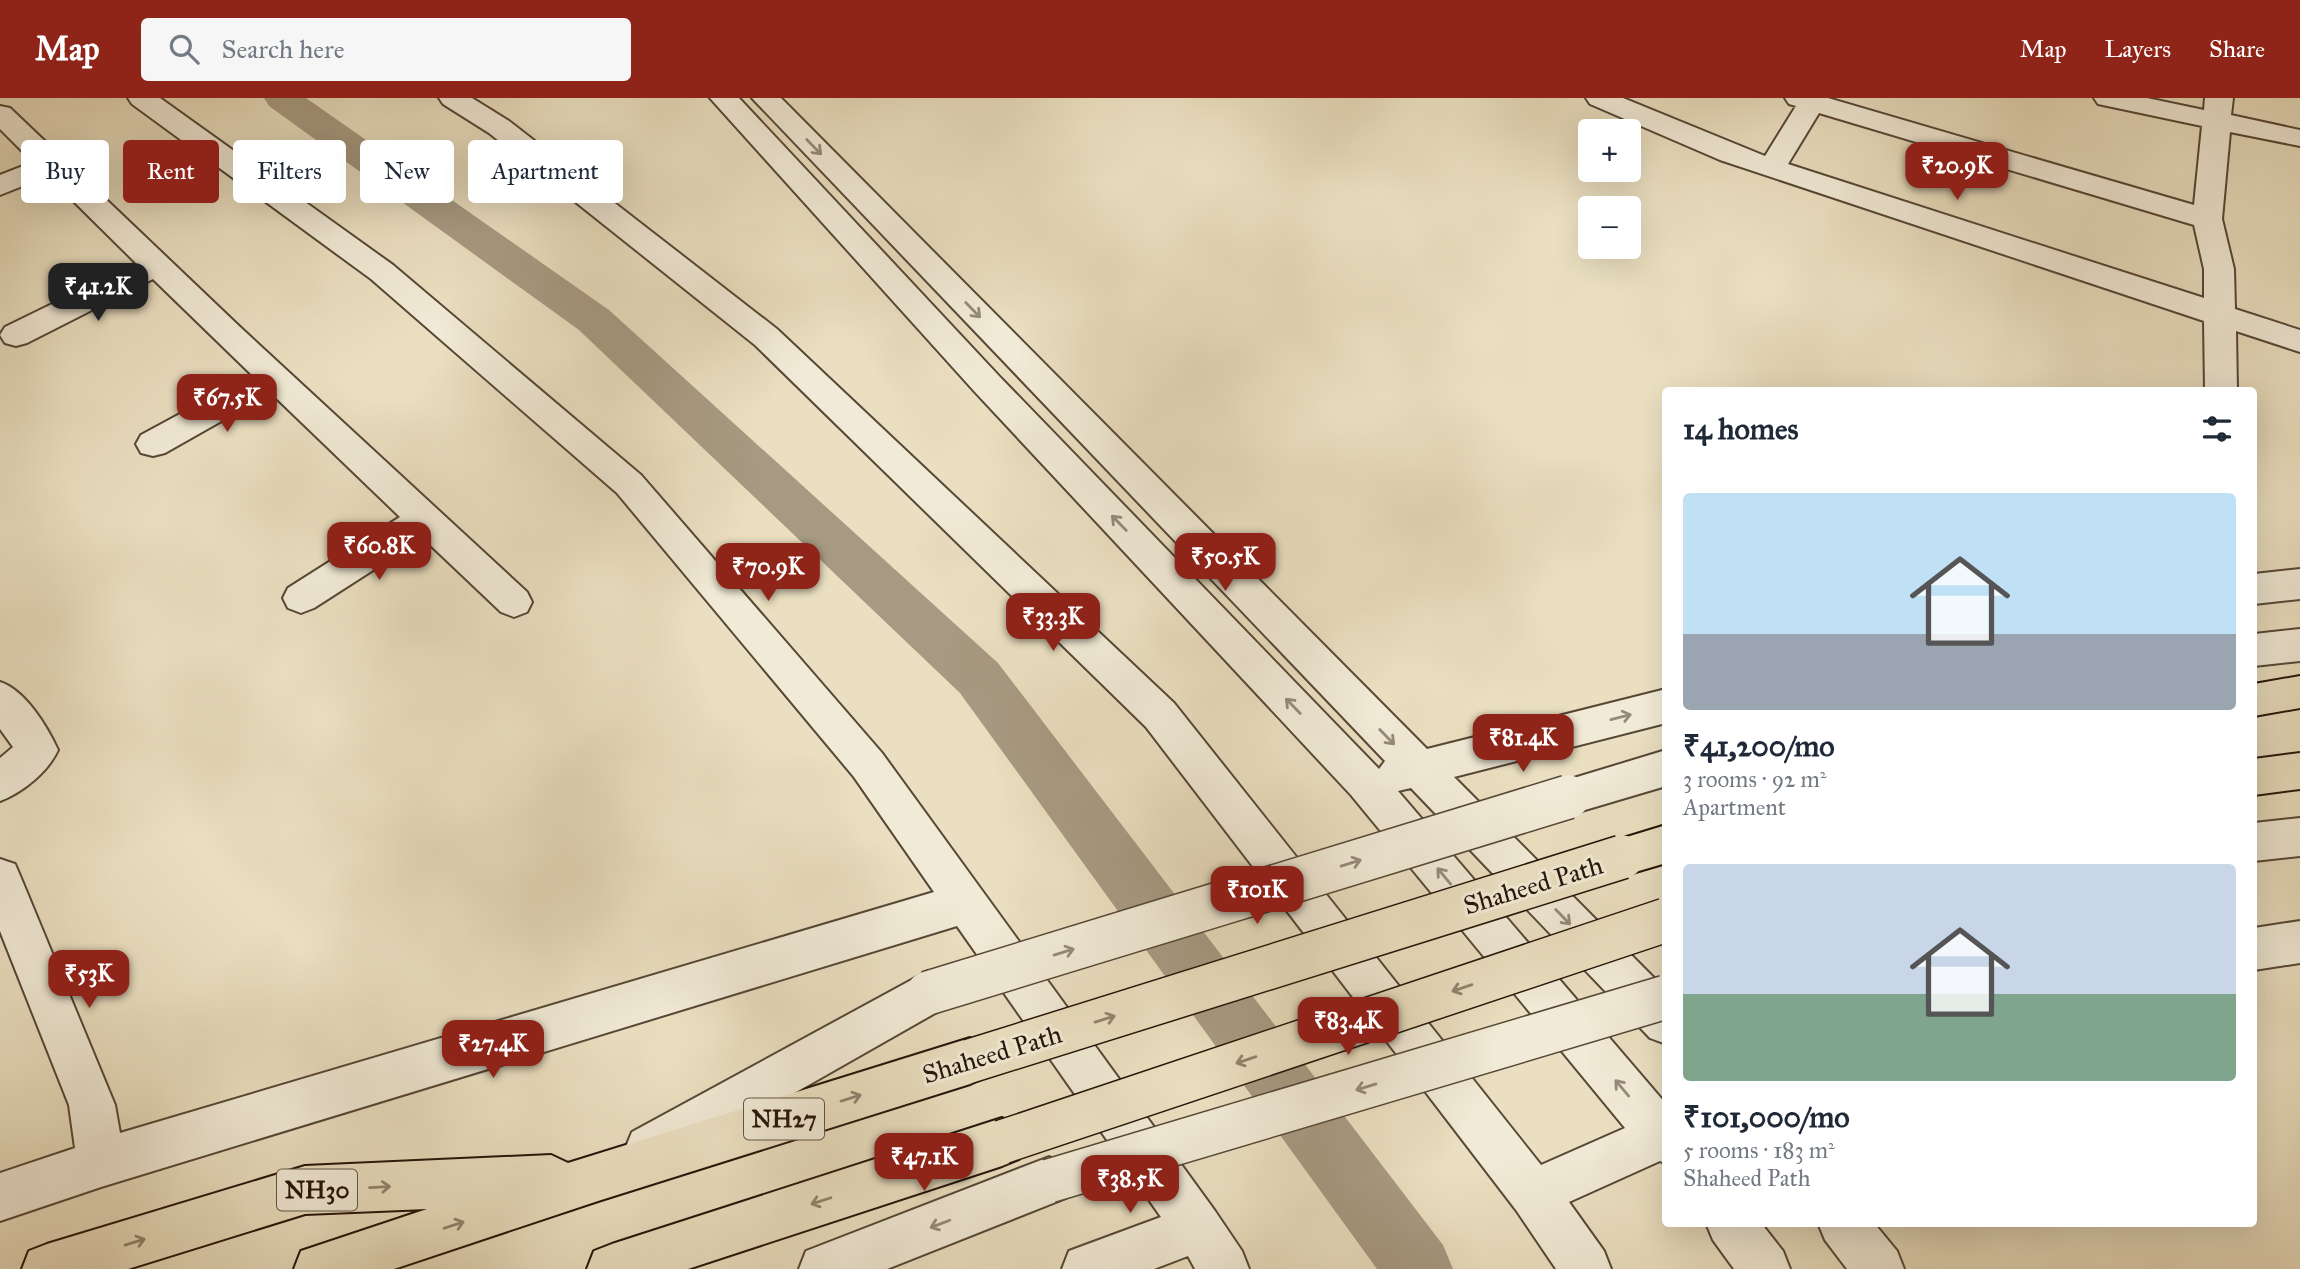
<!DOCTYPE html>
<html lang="en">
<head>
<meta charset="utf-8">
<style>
	:root { --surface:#fff; --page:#f6f6f7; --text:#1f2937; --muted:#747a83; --accent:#8f2418 }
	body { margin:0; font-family:"IM FELL Great Primer",serif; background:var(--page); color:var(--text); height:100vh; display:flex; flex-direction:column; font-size:26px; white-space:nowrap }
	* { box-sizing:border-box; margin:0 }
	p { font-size:23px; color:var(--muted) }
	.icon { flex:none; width:38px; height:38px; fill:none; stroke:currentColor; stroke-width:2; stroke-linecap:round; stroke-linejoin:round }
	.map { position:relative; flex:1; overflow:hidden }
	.sheet { position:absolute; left:1662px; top:289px; width:595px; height:840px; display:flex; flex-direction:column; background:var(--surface); border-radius:7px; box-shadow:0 7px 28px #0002 }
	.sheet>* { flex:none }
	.banner { position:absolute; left:21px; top:42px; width:665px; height:63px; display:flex; gap:14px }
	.controls { position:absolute; left:1578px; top:21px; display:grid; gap:14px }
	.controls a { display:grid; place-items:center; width:63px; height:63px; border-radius:7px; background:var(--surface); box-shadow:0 7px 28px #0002; font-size:35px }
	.price { position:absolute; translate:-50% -60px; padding:0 16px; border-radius:14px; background:var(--accent); color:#fff; font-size:23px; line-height:46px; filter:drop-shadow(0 2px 4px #0008) }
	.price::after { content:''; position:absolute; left:50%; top:42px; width:21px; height:16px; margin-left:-10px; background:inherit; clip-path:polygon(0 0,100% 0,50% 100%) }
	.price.on { background:#222; color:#fff }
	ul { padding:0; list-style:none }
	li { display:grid; align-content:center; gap:14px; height:371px; padding:0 21px }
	li span { display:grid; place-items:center; height:217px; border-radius:7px; color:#555 }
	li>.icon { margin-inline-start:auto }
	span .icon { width:126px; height:126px; fill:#fffc; stroke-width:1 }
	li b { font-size:30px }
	h2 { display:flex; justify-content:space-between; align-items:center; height:84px; padding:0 21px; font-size:30px }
	.pill { padding:0 24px; border-radius:7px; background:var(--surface); box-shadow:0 7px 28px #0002; font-size:24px; line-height:63px }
	.pill.on { background:var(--accent); color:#fff }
	header { display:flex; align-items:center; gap:42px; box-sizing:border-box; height:98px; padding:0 35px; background:var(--accent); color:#fff }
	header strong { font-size:33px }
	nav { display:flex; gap:38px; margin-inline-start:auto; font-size:24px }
	.search { width:490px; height:63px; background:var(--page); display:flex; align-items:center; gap:18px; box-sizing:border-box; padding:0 24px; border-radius:7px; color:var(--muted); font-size:26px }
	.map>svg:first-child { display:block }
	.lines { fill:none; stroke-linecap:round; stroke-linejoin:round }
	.canal { fill:#a79a82; fill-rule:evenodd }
	.minor-casing { stroke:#564737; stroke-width:4 }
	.highway-casing { stroke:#251409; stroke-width:4 }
	.minor { fill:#f1ead6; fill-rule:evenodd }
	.highway { fill:#eadfc0; fill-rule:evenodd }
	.minor-bridge-casing { stroke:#564737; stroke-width:46; stroke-linecap:butt }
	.highway-bridge-casing { stroke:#251409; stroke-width:46; stroke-linecap:butt }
	.minor-bridge { stroke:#f1ead6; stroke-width:43 }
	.highway-bridge { stroke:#eadfc0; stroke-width:43 }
	.oneway { stroke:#958a7a }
	.oneway2 { stroke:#91846e }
	.labels { text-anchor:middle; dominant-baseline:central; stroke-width:6; stroke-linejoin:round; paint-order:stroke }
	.shield { fill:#f1ead6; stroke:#625446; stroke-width:2 }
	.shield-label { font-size:24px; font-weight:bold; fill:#251409 }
	.street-label { font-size:26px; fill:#251409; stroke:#f1ead6 }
</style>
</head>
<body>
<header>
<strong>Map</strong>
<div class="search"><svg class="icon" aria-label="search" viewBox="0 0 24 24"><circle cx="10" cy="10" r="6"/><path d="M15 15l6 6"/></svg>Search here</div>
<nav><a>Map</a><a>Layers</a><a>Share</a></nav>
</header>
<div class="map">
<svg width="2300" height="1171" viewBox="0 0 2300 1171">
	<rect width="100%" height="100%" fill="#eadfc0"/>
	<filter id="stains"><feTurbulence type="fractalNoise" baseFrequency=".00286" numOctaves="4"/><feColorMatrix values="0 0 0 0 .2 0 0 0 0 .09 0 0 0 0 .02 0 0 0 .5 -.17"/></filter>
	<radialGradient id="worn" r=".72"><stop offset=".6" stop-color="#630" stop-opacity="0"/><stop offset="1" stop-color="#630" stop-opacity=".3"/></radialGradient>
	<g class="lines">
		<path class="canal" d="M264,0H306L609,212L998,565L1443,1147L1453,1171H1377L960,595L579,232L269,8Z"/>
		<g class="minor-casing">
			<path id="minor" d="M128,0H160L393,167L641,377L882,655L1215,1113L1242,1153L1249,1171H1195L1188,1158L1154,1171H1062L1069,1153L1161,1119L957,828L101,1089L0,1123V1075L75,1050L69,1007L0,833V761L15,766L21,780L115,1007L120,1035L934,794L854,679L617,395L371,181L132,6Z
				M439,0H472L509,23L777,231L1174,605L1541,1067L1625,1030L1351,697L975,294L710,0H739L999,278L1379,671L1385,663L752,0H781L1427,651L1666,591V625L1454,679L1666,892V946L1650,940L1411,690L1398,693L1666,1006V1066L1660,1063L1569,1104L1604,1153L1611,1171H1556L1516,1112L1146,629L755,247L489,35L443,6Z
				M1586,0H1623L1765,58L1796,8L1789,6L1785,0H1828L2194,107L2202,28L2098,6L2094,0H2147L2204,12L2205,0H2233L2231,17L2300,32V48L2230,34L2222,121L2234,171L2235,211L2300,232V254L2236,233L2237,292H2205L2204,223L1720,62L1590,6ZM1819,15L2194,127L2204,171V200L1788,66Z
				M0,8L10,10L240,229L527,494L532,504L527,514L514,519L501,514L423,440L314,510L301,515L288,510L283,500L288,490L400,419L271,295L165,355L153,358L141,355L136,346L141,337L252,277L153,181L27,245L16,248L5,245L0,237L5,229L136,165L48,78L0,97V77L33,64L0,31Z
				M2300,471V501L2254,506V476Z
				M2300,531V563L2254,568V536Z
				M0,584C25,592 47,628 58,652C48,674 22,695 0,703V660L13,649L0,631Z
				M1666,652V688L1568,717L1554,712L1548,699L1554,686Z
				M2300,720V758L2254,763V725Z
				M2300,823V865L2254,872V830Z
				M928,873L944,880L950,895L944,910L666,1068L649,1075L632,1068L625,1051L632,1034Z
				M1049,1059L1066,1066L1073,1083L1066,1100L887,1171H799L806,1153Z
				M1706,1125H1761L1783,1153L1790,1171H1734L1713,1142Z
				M1818,1125H1874L1897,1153L1904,1171H1847L1825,1142Z"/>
		</g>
		<g class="highway-casing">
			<path id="highway" d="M2300,578V610L2254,618V586Z
				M2300,655V691L2254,697V661Z
				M1666,727V765L1622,778L1607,773L1601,759L1607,745Z
				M970,940L986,947L993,963L986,979L970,986L598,1103L394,1171H294L301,1153L427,1111L305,1116L128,1171H22L29,1153L47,1146L305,1068L551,1057L568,1065Z
				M1002,1020L1019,1027L1026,1044L1019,1061L1002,1068L688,1171H587L594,1153L612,1146Z"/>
		</g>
		<use href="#minor" class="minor"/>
		<use href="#highway" class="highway"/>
		<g class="minor-bridge-casing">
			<path id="minor-bridge" d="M928,895L1568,699
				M1049,1083L1666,899"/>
		</g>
		<g class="highway-bridge-casing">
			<path id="highway-bridge" d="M970,963L1622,759
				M1002,1044L1666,822"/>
		</g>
		<use href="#minor-bridge" class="minor-bridge"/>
		<use href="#highway-bridge" class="highway-bridge"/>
	</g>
	<defs><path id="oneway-shaft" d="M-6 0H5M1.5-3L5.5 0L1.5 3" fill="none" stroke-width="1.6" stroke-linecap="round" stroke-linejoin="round" transform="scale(1.75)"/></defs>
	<g class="oneway">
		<use href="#oneway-shaft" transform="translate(814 49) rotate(46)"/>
		<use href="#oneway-shaft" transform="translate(973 212) rotate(46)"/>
		<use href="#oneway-shaft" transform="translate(1119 425) rotate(-134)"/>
		<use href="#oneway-shaft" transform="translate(1293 608) rotate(-134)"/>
		<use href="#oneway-shaft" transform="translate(1621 619) rotate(-14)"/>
		<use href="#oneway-shaft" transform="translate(1387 639) rotate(46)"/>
		<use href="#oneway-shaft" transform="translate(1351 765) rotate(-17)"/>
		<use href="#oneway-shaft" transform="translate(1444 778) rotate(-130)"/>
		<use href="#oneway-shaft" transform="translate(1563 819) rotate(46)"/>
		<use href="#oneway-shaft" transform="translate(1064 854) rotate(-17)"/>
		<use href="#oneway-shaft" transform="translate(1366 989) rotate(163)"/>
		<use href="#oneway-shaft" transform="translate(1622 990) rotate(-130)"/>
		<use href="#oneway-shaft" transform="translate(940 1126) rotate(159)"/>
	</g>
	<g class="oneway2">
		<use href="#oneway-shaft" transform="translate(1462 890) rotate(161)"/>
		<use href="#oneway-shaft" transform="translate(1105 921) rotate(-17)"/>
		<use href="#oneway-shaft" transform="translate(1246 962) rotate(161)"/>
		<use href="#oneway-shaft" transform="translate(851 1000) rotate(-17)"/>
		<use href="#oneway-shaft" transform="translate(380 1089) rotate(-3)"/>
		<use href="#oneway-shaft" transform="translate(821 1103) rotate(162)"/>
		<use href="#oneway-shaft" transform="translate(454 1127) rotate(-18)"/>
		<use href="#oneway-shaft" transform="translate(135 1144) rotate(-17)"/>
	</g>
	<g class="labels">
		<g class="shield">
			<rect x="744" y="1000.5" width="80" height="41" rx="5"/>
			<rect x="277" y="1071.5" width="80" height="41" rx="5"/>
		</g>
		<g class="shield-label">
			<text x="784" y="1021">NH27</text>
			<text x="317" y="1092">NH30</text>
		</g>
		<g class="street-label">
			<text transform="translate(1533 787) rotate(-17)">Shaheed Path</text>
			<text transform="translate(992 956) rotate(-17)">Shaheed Path</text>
		</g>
	</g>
	<rect width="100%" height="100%" filter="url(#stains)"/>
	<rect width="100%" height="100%" fill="url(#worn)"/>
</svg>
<div class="controls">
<a>+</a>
<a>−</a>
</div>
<b class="price" style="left:1957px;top:104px">₹20.9K</b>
<b class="price on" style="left:98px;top:225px">₹41.2K</b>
<b class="price" style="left:227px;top:336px">₹67.5K</b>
<b class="price" style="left:379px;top:484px">₹60.8K</b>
<b class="price" style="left:1225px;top:495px">₹50.5K</b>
<b class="price" style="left:768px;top:505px">₹70.9K</b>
<b class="price" style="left:1053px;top:555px">₹33.3K</b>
<b class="price" style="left:1523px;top:676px">₹81.4K</b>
<b class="price" style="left:1257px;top:828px">₹101K</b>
<b class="price" style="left:89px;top:912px">₹53K</b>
<b class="price" style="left:1348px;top:959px">₹83.4K</b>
<b class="price" style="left:493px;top:982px">₹27.4K</b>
<b class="price" style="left:924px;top:1095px">₹47.1K</b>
<b class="price" style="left:1130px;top:1117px">₹38.5K</b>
<div class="banner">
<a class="pill">Buy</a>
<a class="pill on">Rent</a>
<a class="pill">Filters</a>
<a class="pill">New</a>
<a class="pill">Apartment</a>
</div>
<section class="sheet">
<h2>14 homes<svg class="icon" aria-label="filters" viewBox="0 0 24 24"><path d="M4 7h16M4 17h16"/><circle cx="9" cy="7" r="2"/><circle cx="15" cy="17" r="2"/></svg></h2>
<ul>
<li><span style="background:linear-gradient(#bfe0f5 65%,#9aa5b1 0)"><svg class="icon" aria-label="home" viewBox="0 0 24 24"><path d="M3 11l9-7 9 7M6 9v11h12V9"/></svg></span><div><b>₹41,200/mo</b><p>3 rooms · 92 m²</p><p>Apartment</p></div></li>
<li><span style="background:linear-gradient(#c9d6e8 60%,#7fa58c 0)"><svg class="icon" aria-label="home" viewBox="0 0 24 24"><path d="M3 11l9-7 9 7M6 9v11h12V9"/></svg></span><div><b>₹101,000/mo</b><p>5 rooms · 183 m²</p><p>Shaheed Path</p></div></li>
</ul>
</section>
</div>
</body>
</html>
